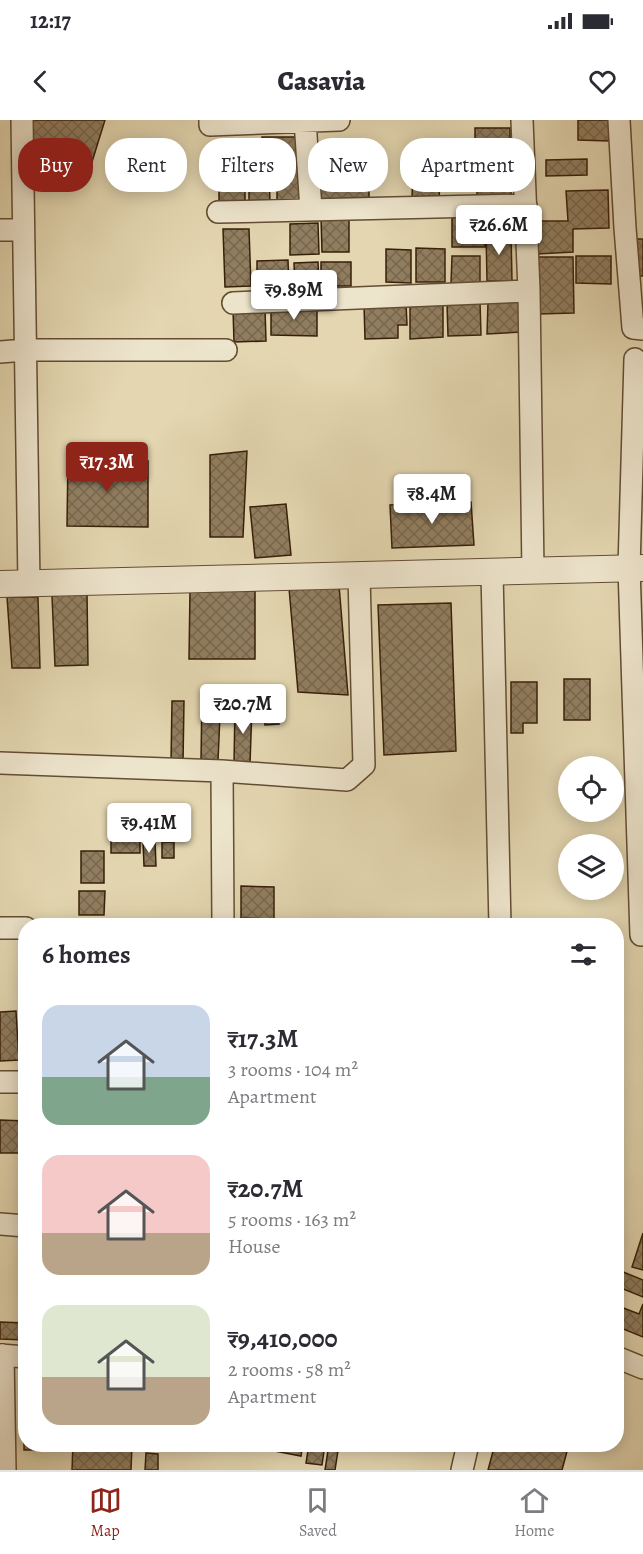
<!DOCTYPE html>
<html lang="en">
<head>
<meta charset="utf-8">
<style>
	:root { --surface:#fff; --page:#f7f7f7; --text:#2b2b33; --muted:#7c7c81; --line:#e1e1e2; --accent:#8f2418 }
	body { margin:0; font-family:Alegreya,serif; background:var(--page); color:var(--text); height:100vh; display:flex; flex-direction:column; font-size:22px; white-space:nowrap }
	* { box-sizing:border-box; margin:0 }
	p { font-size:20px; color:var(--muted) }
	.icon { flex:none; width:33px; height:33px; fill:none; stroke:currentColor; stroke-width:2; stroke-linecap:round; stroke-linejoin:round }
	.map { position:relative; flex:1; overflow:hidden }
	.drawer { position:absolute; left:18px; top:798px; width:606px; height:534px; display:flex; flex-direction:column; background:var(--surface); border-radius:24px; box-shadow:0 3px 15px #0003 }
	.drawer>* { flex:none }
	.hud { position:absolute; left:18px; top:18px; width:608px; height:54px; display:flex; gap:12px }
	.buttons { position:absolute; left:558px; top:636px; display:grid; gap:12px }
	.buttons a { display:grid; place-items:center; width:66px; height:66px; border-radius:50%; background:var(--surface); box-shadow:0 3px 15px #0003; font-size:30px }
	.price { position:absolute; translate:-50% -51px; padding:0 14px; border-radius:6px; background:#fff; color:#222; font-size:20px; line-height:39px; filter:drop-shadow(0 2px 3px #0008) }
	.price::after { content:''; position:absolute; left:50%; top:36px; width:18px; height:14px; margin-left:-9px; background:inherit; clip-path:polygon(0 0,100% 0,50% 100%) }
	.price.active { background:var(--accent); color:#fff }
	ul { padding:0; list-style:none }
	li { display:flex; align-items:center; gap:18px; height:150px; padding:0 24px }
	li span { display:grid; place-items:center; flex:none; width:168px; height:120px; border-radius:18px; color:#555 }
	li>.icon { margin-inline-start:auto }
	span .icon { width:72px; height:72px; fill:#fffc; stroke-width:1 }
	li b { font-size:26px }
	h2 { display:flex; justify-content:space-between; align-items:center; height:72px; padding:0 24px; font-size:26px }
	.chip { padding:0 21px; border-radius:24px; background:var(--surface); box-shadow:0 3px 15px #0003; font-size:21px; line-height:54px }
	.chip.active { background:var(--accent); color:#fff }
	.status { display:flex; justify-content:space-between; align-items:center; height:42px; padding:0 30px; background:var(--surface); direction:ltr }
	.status svg { height:16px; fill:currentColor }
	header { display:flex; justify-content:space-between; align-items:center; height:78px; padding:0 24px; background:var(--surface); font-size:27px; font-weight:800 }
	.dock { display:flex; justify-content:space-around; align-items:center; height:84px; border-top:2px solid var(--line); background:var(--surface); font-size:16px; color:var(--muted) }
	.dock a { display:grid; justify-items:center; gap:3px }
	.dock .active { color:var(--accent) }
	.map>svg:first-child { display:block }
	.building { fill:url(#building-cross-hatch); stroke:#381f09; stroke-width:1.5 }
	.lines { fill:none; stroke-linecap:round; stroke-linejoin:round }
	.minor-casing { stroke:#634d33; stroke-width:24 }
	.tertiary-casing { stroke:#634d33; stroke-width:28 }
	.minor { stroke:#ede4cc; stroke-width:21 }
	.tertiary { stroke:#ede4cc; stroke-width:26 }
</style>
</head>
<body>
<div class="status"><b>12:17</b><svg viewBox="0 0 49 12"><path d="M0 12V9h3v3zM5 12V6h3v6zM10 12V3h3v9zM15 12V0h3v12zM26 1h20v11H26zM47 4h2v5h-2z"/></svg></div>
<header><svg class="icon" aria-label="back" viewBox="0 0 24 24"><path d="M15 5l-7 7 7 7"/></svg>Casavia<svg class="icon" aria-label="heart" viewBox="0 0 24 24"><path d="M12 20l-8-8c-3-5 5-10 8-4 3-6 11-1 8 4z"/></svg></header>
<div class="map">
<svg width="643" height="1350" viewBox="0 0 643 1350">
	<defs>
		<pattern id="building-cross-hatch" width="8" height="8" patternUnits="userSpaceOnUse" patternTransform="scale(1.5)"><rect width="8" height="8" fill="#917e60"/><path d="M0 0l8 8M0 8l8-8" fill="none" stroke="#77674d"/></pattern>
	</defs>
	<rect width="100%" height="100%" fill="#e3d6b0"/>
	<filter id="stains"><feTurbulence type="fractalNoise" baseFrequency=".00333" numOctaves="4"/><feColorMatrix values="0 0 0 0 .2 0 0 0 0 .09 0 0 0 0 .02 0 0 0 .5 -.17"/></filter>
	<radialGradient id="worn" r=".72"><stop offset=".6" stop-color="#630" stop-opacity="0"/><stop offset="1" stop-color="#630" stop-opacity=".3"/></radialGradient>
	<path class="building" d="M33,0H105L91,45L23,29Z
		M578,0H610L609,21L578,20Z
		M475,8H510V42H475Z
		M262,17H297L298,43L263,44Z
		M587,39V55L546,56V40Z
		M413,44L441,45L439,79H412Z
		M477,45H511V79H477Z
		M304,47V84H277V48Z
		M249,48H269L270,83L249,84Z
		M317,48H369V81L318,82Z
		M219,52H245V84H219Z
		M608,70L609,108L573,109V132L537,134L536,101H568L566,71Z
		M485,94V127H452V95Z
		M349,97V132H322L321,98Z
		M318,103L319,134L290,135V104Z
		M223,109H249L251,166L225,167Z
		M486,112H511L512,161H487Z
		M635,119H643V156H635Z
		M416,128L445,129V162H416Z
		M386,129L411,130V163L386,162Z
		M452,136H480V164H451Z
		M576,136H611V164L576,163Z
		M537,137H573L574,193L538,194Z
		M288,140L289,169H257V141Z
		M318,142L319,167L295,168L294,143Z
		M321,142H351V166H321Z
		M520,180L521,212L487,214L488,182Z
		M443,182V217L410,219V185Z
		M480,182L481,215L448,216L447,183Z
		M406,183L407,205H398V218L365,219L364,184Z
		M271,185L317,186V216L271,215Z
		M233,189H265L266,221L234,222Z
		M247,331L243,417H210V335Z
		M68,337L148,341V407L67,406Z
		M471,382L474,425L392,428L390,385Z
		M286,384L291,435L255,438L250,387Z
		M339,465L348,575L298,572L289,468Z
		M190,471H255V539H189Z
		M87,472L88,545L55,546L52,476Z
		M7,477H38L40,548H12Z
		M451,483L456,631L384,635L378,485Z
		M564,559H590V600H564Z
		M511,562H537V603H523V613H511Z
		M202,572H221L218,641H201Z
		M264,579H278L279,604L265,605Z
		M172,581H184L183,643H171Z
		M235,586H252L250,644H234Z
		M111,718H140V733H111Z
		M143,721H155L156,746H144Z
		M162,722H174V738H162Z
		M81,731H104V763H81Z
		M241,766L274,767V799L241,798Z
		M79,771H105L104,795H79Z
		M16,891L19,940L0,941V892Z
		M0,1000L26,1001V1033H0Z
		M643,1113V1150L632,1147Z
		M616,1149L643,1160V1177L616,1166Z
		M643,1184V1217L616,1206V1185L639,1194Z
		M0,1202L26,1203V1220L0,1219Z
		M24,1316H26V1324H37V1330H24Z
		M73,1324H132L131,1350H72Z
		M275,1324H303L301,1336L274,1331Z
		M309,1324H325L322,1345L306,1343Z
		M329,1324H339L335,1350H325Z
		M495,1324H569L562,1350H488Z
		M146,1333L158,1334V1350H145Z"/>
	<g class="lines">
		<g class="minor-casing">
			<path id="minor" d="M22,0L29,464
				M210,0V5L339,0
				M305,0L311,90
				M522,0L529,171L533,452
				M619,0L625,108L633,208L643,209
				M218,92L526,85
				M0,110H23
				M233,183L529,171
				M0,232L25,230H226
				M635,239L629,448L641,815
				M492,453L500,806
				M0,643L222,651L347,660L364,645L359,456
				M222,651L223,806
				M0,808H26
				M0,962H26
				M0,1104L26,1106
				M0,1235L26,1237
				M3,1235L5,1350
				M616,1237L643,1248
				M462,1350L468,1324"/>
		</g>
		<g class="tertiary-casing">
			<path id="tertiary" d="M0,464L643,448"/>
		</g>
		<use href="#minor" class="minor"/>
		<use href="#tertiary" class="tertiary"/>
	</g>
	<rect width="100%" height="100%" filter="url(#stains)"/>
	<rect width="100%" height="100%" fill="url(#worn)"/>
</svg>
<div class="buttons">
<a><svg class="icon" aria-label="locate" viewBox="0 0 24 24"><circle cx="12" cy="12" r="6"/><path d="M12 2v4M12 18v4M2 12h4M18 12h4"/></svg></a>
<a><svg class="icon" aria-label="layers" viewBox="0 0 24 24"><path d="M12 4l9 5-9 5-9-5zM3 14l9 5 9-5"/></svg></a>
</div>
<b class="price" style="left:499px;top:136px">₹26.6M</b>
<b class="price" style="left:294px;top:201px">₹9.89M</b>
<b class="price active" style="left:107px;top:373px">₹17.3M</b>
<b class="price" style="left:432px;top:405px">₹8.4M</b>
<b class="price" style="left:243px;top:615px">₹20.7M</b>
<b class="price" style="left:149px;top:734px">₹9.41M</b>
<div class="hud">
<a class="chip active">Buy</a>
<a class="chip">Rent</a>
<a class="chip">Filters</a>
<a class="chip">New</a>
<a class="chip">Apartment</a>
</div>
<section class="drawer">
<h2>6 homes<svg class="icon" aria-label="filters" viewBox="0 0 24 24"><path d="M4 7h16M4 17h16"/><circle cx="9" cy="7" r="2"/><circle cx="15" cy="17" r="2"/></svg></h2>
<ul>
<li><span style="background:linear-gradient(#c9d6e8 60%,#7fa58c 0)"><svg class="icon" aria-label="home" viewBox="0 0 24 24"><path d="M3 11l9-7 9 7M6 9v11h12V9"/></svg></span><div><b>₹17.3M</b><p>3 rooms · 104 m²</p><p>Apartment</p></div></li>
<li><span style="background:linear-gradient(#f6c9c9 65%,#b9a48a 0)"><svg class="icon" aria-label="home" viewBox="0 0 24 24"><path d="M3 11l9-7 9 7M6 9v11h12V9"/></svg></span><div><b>₹20.7M</b><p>5 rooms · 163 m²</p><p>House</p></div></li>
<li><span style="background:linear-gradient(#dfe7d0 60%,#b9a48a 0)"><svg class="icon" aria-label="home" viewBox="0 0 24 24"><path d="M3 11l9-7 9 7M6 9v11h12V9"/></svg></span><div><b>₹9,410,000</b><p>2 rooms · 58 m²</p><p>Apartment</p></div></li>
</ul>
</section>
</div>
<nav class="dock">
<a class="active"><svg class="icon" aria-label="map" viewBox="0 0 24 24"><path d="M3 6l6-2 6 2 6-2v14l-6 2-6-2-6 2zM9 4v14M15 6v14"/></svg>Map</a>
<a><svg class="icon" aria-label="saved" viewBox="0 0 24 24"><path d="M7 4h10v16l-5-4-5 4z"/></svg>Saved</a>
<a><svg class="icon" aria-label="home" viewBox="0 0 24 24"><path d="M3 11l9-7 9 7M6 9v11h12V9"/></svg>Home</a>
</nav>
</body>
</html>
